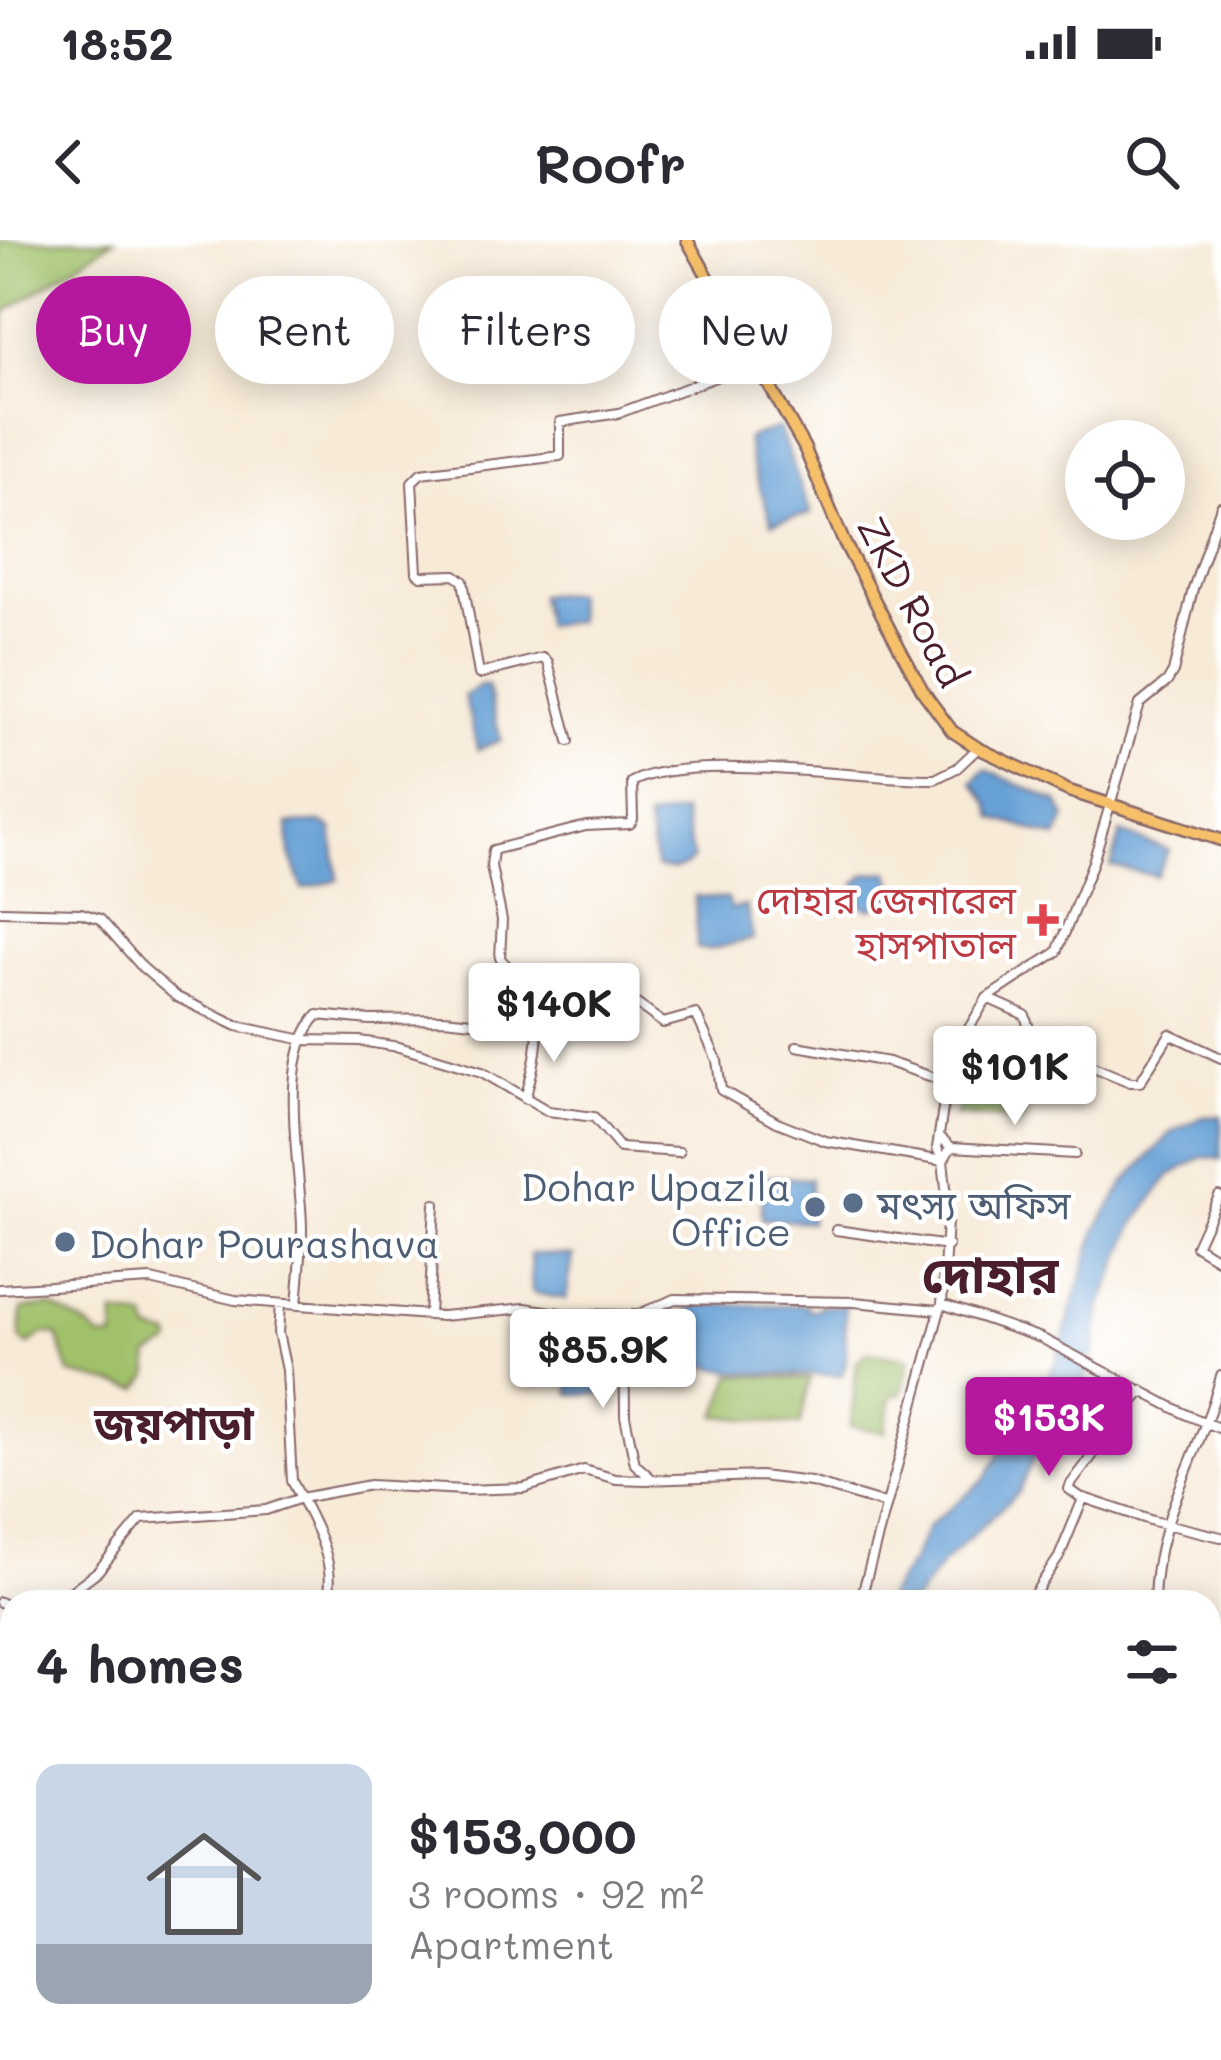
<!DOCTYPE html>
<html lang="en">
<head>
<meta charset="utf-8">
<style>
	:root { --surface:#fff; --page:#f2f2f3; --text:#2b2b33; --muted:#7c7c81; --accent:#b5179e }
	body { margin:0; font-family:Mali,"Noto Sans Bengali",sans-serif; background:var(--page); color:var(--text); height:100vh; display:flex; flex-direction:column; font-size:45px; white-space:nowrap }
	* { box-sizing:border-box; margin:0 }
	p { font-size:39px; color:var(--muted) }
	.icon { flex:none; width:66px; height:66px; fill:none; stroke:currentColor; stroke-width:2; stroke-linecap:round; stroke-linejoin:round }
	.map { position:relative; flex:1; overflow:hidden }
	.details { position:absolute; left:0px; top:1350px; width:1221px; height:471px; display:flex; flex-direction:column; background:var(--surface); border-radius:36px 36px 0 0; box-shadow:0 6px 30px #0003 }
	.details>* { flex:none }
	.banner { position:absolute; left:36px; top:36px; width:1149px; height:108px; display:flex; gap:24px }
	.fabs { position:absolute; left:1065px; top:180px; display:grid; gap:24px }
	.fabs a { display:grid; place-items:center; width:120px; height:120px; border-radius:50%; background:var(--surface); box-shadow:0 6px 30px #0003; font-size:60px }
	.price { position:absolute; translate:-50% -102px; padding:0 27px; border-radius:12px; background:#fff; color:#222; font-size:39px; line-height:78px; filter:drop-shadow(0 3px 6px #0008) }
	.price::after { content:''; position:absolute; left:50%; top:72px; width:36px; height:27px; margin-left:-18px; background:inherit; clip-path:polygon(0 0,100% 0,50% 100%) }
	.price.selected { background:var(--accent); color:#fff }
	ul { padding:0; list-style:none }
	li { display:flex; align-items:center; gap:36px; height:300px; padding:0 36px }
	li span { display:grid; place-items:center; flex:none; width:336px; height:240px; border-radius:24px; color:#555 }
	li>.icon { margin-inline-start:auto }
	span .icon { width:144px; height:144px; fill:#fffc; stroke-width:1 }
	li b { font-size:51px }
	h2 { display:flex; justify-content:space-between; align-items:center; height:144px; padding:0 36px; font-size:51px }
	.chip { padding:0 42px; border-radius:54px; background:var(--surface); box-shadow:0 6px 30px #0003; font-size:42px; line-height:108px }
	.chip.selected { background:var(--accent); color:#fff }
	.status { display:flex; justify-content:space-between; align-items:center; height:84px; padding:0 60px; background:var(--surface); direction:ltr }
	.status svg { height:33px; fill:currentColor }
	header { display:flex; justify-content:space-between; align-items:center; height:156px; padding:0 36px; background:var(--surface); font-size:54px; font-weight:600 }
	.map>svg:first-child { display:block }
	.green { fill:#a0c16a; stroke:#75704a; stroke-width:3 }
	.water { fill:#66a0d5; stroke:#586080; stroke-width:3 }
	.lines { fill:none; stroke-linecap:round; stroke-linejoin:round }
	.minor-casing { stroke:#876667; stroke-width:12 }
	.major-casing { stroke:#876667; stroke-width:15 }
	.minor { stroke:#fff; stroke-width:8 }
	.major { stroke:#f6c06b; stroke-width:10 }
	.health-dot { fill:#e0444e; stroke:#fff; stroke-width:4.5 }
	.service-dot { fill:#5c6f8a; stroke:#fff; stroke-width:4.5 }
	.labels { text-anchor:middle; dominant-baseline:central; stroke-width:9; stroke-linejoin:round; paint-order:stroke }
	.street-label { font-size:39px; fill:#4a1f2b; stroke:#fff }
	.health-label { font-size:39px; fill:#be3a42; stroke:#fff; text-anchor:end }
	.service-label { font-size:39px; fill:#4e5e75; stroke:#fff; text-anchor:start }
	.quarter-label { font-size:45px; font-weight:bold; fill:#4a1f2b; stroke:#fff }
	.district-label { font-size:51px; font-weight:bold; fill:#4a1f2b; stroke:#fff }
</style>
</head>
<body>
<div class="status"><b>18:52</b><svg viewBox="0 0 49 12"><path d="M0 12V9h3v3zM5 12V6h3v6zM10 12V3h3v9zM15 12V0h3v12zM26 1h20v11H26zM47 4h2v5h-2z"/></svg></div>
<header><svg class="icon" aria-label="back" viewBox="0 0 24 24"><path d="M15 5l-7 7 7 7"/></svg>Roofr<svg class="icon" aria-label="search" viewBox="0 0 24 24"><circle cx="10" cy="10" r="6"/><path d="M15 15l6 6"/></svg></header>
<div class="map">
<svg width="1221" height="1820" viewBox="0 0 1221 1820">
	<rect width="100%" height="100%" fill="#fff"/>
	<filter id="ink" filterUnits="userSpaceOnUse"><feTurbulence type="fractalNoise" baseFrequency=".00833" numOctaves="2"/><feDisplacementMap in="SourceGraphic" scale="24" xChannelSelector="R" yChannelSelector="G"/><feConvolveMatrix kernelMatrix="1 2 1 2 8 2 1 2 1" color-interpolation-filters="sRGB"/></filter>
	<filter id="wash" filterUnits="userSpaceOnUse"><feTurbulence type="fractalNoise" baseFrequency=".004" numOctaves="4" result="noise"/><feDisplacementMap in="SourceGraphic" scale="48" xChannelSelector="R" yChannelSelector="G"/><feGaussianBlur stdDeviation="2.7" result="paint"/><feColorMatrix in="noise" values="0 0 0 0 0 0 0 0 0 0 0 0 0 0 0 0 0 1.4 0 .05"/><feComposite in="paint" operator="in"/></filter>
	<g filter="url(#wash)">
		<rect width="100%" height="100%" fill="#f7ead7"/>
		<path class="green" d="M0,0H114L5,72L0,156Z
			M976,804L1038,822L1023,881L956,875Z
			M51,1066C68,1076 89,1084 101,1098H114L115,1074L146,1079L149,1091L171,1097V1103L149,1116L150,1134L139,1149L70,1134L57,1095L43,1094L28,1105L20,1099L22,1069Z
			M868,1112L910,1119L902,1153L891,1156L885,1192L851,1186L857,1121Z
			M732,1135L810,1139L800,1185L717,1176Z
			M12,1505V1809H216L225,1817L295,1820H0V1508Z"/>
		<path class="water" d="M779,188L811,274L772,283L751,222L747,198Z
			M574,353L577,381L545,386L539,355Z
			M480,446H487L501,500L478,510L464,456Z
			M985,529L1058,562L1066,578L1057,598L994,578L989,563L973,542Z
			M683,572L693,619C682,630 671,632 656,627L647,579Z
			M321,583L332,589L338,640L303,649L290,614L288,584Z
			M1121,593L1169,610L1156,636L1111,626Z
			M889,632L893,642L892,660L870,669L860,665L856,643L867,634Z
			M695,656L727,659L731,669L746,666L753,699L708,710L697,708Z
			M1221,876V919L1203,917L1169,936L1134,985L1101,1067L1092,1123L1071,1167L1038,1208L1019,1251L941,1325L914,1362H883L912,1320L928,1286L984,1240L1055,1125L1097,988L1126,941L1172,892L1203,877Z
			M761,936L810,939V982L762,979Z
			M530,1014L573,1016L566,1059L532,1053Z
			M697,1065H807L808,1070L819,1069L820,1065L845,1066L846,1122L842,1135C805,1134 713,1137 685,1118V1100L693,1099V1093H685L686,1072Z
			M529,1077L614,1084L609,1154H570V1122L566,1117L534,1112L524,1092Z"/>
	</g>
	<g filter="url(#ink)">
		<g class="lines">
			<g class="minor-casing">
				<path id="minor" d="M1221,266L1193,349L1173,432L1167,442L1140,464L1093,622L1057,712L987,758L963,798L947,842L937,908L943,921L948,965L942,1064L1041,1098L1187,1175L1221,1189
					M569,501L548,422L543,418L479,434L463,341L455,335L421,336L417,333L412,242L421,233L560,216V182L619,173L756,122
					M0,671L81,673L100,679L143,728L177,757L237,786L304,800L360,801L399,807L482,832L548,871L594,877L620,908L679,912
					M987,758L1025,775L1033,802L1130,842H1140L1170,794L1221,818
					M797,806L888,822L947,842
					M525,859C536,819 549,774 520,739C514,731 506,726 500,718L502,680L491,626L493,610L586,586L630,584L633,579L632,542C686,511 866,540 935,539L957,528L978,508
					M951,907L1075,914
					M1219,956L1196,1006L1221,1021
					M836,990L948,1006
					M0,1049L151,1040L235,1060L442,1076L525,1068L567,1074L636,1075L675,1059L854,1062L939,1070
					M280,1064L278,1093L286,1130L292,1241L301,1258L370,1245L465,1250L524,1248L584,1230L616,1239L645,1240L760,1236L811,1242L885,1264
					M297,1065C299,1040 302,1014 302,989C302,933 275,818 318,775L370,780L444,779L520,787L607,778L637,764L663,783L696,774L717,820L721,850L777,882L825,901L943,921L951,907L939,896
					M429,1075L435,964
					M624,1075L625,1176L635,1224L652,1239
					M1084,1258L1153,1281L1221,1297
					M0,1362L12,1368
					M57,1362L98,1331L141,1279L266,1270L301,1258C316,1287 334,1320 329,1353L301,1358L300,1362
					M860,1362L941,1066
					M1029,1362L1059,1317L1083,1259L1069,1249L1071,1244L1142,1150
					M1154,1362C1155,1277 1201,1214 1221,1136
					M1209,1779L1221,1793
					M0,1791L12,1790
					M656,1809L657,1820
					M888,1809L890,1820
					M969,1809L971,1820
					M720,1820L779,1809"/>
			</g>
			<g class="major-casing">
				<path id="major" d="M687,0L804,207L843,300L891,392L924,453L952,491L978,508L1069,551L1221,600"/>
			</g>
			<use href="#minor" class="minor"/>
			<use href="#major" class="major"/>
		</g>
	</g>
	<path class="health-dot" d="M1037 662h12v12h12v12h-12v12h-12v-12h-12v-12h12z"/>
	<g class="service-dot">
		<circle cx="853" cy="963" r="12"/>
		<circle cx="815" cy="967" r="12"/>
		<circle cx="65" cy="1002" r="12"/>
	</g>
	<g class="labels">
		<g class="street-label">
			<text transform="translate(913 361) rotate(62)">ZKD Road</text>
		</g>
		<g class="health-label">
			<text x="1016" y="658">দোহার জেনারেল<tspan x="1016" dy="45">হাসপাতাল</tspan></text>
		</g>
		<g class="service-label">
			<text x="791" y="945" text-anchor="end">Dohar Upazila<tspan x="791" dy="45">Office</tspan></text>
			<text x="877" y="963">মৎস্য অফিস</text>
			<text x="89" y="1002">Dohar Pourashava</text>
		</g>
		<g class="quarter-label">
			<text x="174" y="1182">জয়পাড়া</text>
		</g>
		<g class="district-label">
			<text x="990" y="1032">দোহার</text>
		</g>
	</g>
</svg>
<div class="fabs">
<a><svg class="icon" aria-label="locate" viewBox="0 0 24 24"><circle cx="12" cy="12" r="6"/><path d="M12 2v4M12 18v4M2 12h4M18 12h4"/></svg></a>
</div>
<b class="price" style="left:554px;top:825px">$140K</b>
<b class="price" style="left:1015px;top:888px">$101K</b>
<b class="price" style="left:603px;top:1171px">$85.9K</b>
<b class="price selected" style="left:1049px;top:1239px">$153K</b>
<div class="banner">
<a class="chip selected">Buy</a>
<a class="chip">Rent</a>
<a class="chip">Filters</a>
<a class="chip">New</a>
</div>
<section class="details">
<h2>4 homes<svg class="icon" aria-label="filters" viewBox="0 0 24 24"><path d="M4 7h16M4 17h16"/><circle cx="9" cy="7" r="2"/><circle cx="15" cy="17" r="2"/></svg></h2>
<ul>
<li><span style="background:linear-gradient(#c9d6e8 75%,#9aa5b1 0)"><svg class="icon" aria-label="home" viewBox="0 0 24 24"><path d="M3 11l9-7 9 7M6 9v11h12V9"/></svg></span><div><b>$153,000</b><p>3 rooms · 92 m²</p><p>Apartment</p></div></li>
</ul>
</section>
</div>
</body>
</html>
